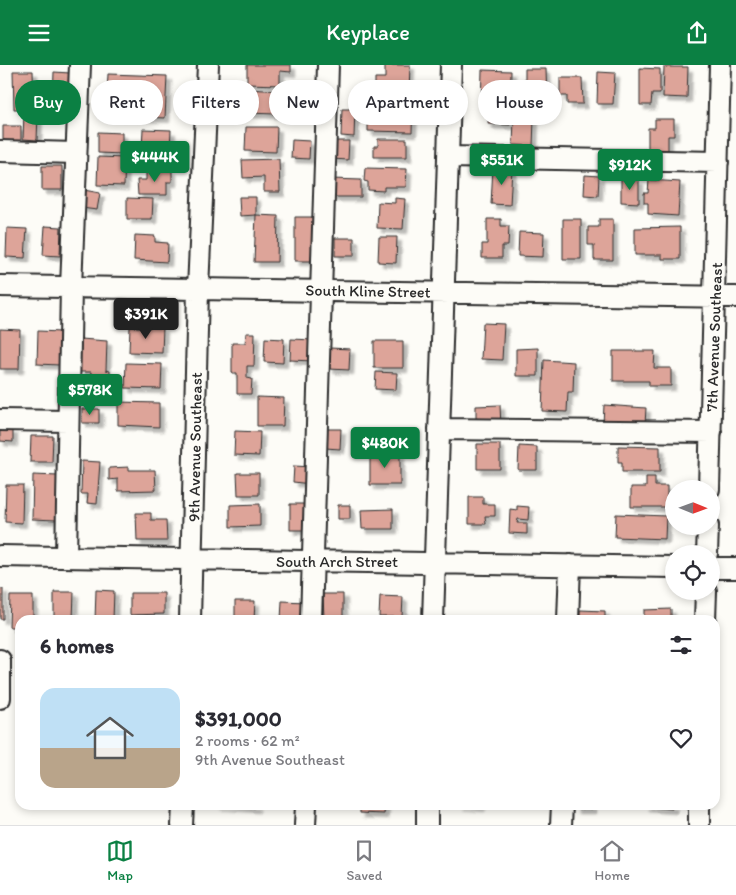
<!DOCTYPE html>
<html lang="en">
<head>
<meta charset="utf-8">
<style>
	:root { --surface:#fff; --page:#f2f2f3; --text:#2b2b33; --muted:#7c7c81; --line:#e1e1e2; --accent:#0b8043 }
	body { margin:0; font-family:Itim,sans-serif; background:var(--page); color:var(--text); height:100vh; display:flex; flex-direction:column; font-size:19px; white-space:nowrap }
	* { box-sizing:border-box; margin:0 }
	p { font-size:16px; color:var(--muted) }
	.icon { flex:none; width:28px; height:28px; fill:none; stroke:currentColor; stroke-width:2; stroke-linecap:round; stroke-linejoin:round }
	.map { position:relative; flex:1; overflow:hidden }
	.sheet { position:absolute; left:15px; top:550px; width:705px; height:195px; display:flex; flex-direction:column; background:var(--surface); border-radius:15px; box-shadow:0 2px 8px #0003 }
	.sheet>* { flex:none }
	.hud { position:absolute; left:15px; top:15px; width:706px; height:45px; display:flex; gap:10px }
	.needle { width:32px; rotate:91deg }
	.fabs { position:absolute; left:665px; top:415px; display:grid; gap:10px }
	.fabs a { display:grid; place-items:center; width:55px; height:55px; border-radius:50%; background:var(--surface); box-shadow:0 2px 8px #0003; font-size:25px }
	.price { position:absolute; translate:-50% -42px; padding:0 11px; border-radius:5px; background:var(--accent); color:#fff; font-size:16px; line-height:32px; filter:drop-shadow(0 1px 2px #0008) }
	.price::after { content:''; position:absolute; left:50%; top:30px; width:15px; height:11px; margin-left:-8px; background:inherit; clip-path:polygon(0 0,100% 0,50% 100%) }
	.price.current { background:#222; color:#fff }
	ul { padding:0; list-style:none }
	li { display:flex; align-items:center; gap:15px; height:125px; padding:0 25px }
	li+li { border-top:1px solid var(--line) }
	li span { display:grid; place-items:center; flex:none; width:140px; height:100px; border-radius:15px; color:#555 }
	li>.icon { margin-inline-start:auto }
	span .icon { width:60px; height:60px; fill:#fffc; stroke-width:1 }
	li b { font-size:21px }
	h2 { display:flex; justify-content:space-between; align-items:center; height:60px; padding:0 25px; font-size:21px }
	.tag { padding:0 18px; border-radius:22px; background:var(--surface); box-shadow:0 2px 8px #0003; font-size:18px; line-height:45px }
	.tag.current { background:var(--accent); color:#fff }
	header { display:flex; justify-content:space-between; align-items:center; height:65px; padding:0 25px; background:var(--accent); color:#fff; font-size:22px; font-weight:600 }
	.dock { display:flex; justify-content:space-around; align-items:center; height:70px; border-top:1px solid var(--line); background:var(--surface); font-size:14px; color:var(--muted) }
	.dock a { display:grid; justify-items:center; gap:2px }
	.dock .current { color:var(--accent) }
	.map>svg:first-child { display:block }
	.building { fill:#dda499; stroke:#2b2b2b; filter:url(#shadow) }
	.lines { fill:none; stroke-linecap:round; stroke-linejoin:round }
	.minor-casing { stroke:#2b2b2b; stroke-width:24 }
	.minor { stroke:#fdfcf7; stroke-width:20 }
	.labels { text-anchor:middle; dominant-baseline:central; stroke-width:4; stroke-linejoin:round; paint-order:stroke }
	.street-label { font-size:16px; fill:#2b2b2b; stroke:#fdfcf7 }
</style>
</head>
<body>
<header><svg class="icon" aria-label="menu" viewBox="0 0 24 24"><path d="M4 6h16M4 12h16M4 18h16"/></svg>Keyplace<svg class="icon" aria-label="share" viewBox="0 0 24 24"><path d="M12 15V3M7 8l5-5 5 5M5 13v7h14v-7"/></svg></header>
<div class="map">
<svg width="736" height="760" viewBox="0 0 736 760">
	<defs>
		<filter id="shadow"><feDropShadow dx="4.5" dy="4.5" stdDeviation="1" flood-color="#0004"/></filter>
	</defs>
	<rect width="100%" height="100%" fill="#fdfcf7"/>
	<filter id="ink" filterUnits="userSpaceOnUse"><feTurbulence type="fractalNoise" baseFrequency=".02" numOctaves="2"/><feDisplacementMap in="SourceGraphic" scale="10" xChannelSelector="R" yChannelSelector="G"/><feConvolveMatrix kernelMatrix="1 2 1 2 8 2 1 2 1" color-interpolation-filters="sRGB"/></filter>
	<g filter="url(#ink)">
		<path class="building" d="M247,0H291V7L280,6V20L247,19Z
			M385,0H410L409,30L375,29V13H385Z
			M664,2H688L687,33L663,32Z
			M640,3L660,4V29H652L651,40H640Z
			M525,4H546L547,38H538V47H525Z
			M482,5L511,6L510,60L488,59L489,43H481Z
			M13,6H33L34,44H14Z
			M54,7L70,8L69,37L53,36Z
			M598,7L615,8L613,39H597Z
			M108,9L167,11L165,53L106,50Z
			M560,13H582L583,39H567V31H560Z
			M247,24L282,26L281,32L305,33L304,50L246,48Z
			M377,34L413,35L412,67L368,66V39H377Z
			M342,44H355L354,72L341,71Z
			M24,48L38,49L37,75L23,74Z
			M514,54H534L533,81L513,80Z
			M655,54H674V71H668V92L648,93V63H655Z
			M3,61H21V82H3Z
			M246,62H277L276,87L245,86Z
			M143,64L171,65L170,85L142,84Z
			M98,67L122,68V89L98,88Z
			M378,74H407V92H374V81H378Z
			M292,75L310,76L309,94L291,93Z
			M333,76H349L348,95L332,94Z
			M98,92L125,93L124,121L97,120Z
			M279,94L280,127H264V112L243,113L242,95Z
			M42,101H62V125H42Z
			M493,102L512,103L510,140L491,139Z
			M365,103L407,104L406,122H384V126L368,125V117L364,116Z
			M146,105H172V117H167V130H138L137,115H146Z
			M585,110L599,111L598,131L584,130Z
			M331,114L361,115V132H330Z
			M621,114L639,115V138L621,137Z
			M649,115L680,117L678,151L648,149V138H644V128H648Z
			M84,125L100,128L97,145L81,143Z
			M239,132H256V150L240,151Z
			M127,133L153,134L152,154H127Z
			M395,133L405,134L403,164L377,163L378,137L395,138Z
			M256,150L278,151L277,197H254Z
			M295,152H316V196H295Z
			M487,154H501V161H509L508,181H502V193H482V179H487Z
			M563,154H581V194H563Z
			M599,154H613V195H594V180H588V162H599Z
			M45,161L61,162L60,191L43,190Z
			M680,162V194H662V190H635V163Z
			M7,163L27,164L25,193L6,192Z
			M519,167L544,168L543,192L518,191Z
			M135,170L155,171V177L168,178L167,197L134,195Z
			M379,172H397L396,198L378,197Z
			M335,173H354V191H335Z
			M483,258L504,259L502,295L481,294Z
			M130,262L163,263L162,288L129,287Z
			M0,264L20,265L19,304H0Z
			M38,266L61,267L59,300L37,299Z
			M246,268H255L254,301H247V313L252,314L251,329H237V308H232V278H245Z
			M265,273L284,274L283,298L264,297Z
			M81,274L107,276L106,305L110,306L109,335L90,334L91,307H80Z
			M291,274L314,275L313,296L290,295Z
			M374,276H403V303H374Z
			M330,283L350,284L349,305L329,304Z
			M538,283V311H516V284Z
			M613,286H655L654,303H671V321H649V316H613Z
			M544,295L574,297L573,327H568L567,347L542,346Z
			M126,298L162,299L161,324L125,323Z
			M376,307L397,308L396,325L375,324Z
			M257,332L284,333L283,361H257Z
			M118,337L159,338V362L118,360Z
			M500,340L501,362H476V341Z
			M604,340L646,343L645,360L603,359Z
			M82,344H99V358H82Z
			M325,364H341L340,384L325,383Z
			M0,365H13V377L0,376Z
			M235,366L260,367L259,391L234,390Z
			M31,371H53L52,397H30Z
			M477,379H500V404H477Z
			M519,381L537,382V405H518Z
			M618,381L660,382V407H622V397H618Z
			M370,389H400V420H370Z
			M82,396L100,397L97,439L87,438L88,429H81Z
			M294,401L312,402L311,419L293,417Z
			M129,402V405H155L156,425L118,426V414L109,415V403Z
			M237,408H259V430H238Z
			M33,410L58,411L56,455L32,454Z
			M646,412H655V421H667V442H631V422H646Z
			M6,420H23L22,458L5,457Z
			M469,432H483V439H495V451H485L486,459H469Z
			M260,439V461L230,462V440Z
			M290,439H308V465H290Z
			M338,440H350V454H338Z
			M517,441L529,442L528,455L518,454L517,458H527V469L509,468L510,444L517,445Z
			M393,444V464H362L361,445Z
			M136,448H151V455H166L167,476H137Z
			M616,449L666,451L665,474L615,472Z
			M0,524H3V554H0Z
			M96,525L114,526L113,555H95Z
			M54,527H74L73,555H54Z
			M130,528H164V549L130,550Z
			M323,529H343V554H324Z
			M10,531H33V555H20V562H9Z
			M380,531L403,532L402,552H379Z
			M235,536H255L254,555H235Z
			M282,536L306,537L305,555H281Z
			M671,544V555H646L644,552V545Z
			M580,545L605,546V555H580Z
			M216,740H255V743Z
			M360,740H385L384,749L360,748Z
			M459,740H481L480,742Z
			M575,740H592V744H575Z
			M645,740H673L672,744L645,742Z"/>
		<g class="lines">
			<g class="minor-casing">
				<path id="minor" d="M0,86L76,88
					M448,92L718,97
					M0,221L736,232
					M0,355L68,356
					M439,364L711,367
					M709,424L720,0
					M707,489L708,461
					M0,491L674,502
					M66,492L71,222L80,0
					M711,503H736
					M190,555L198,224L208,0
					M311,555L328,0
					M433,555L451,0
					M568,555L570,500
					M705,555L706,526
					M0,595V633
					M182,760L183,740
					M305,760L306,740
					M427,760V740
					M561,760L562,740
					M699,760V740"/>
			</g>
			<use href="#minor" class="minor"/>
		</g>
	</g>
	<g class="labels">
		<g class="street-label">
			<text transform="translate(368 226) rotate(1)">South Kline Street</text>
			<text transform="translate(714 272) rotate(-88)">7th Avenue Southeast</text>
			<text transform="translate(195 382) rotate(-89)">9th Avenue Southeast</text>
			<text x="337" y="496">South Arch Street</text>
		</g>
	</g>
</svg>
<div class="fabs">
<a><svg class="needle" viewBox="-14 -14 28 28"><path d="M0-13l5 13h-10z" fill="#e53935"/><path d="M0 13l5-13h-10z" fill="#7c7c81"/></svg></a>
<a><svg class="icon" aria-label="locate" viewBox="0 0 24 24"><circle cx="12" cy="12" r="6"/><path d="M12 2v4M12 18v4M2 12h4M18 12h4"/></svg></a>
</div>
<b class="price" style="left:155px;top:118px">$444K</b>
<b class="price" style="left:502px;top:121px">$551K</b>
<b class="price" style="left:630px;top:126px">$912K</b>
<b class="price current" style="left:146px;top:275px">$391K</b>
<b class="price" style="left:90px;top:351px">$578K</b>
<b class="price" style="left:385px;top:404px">$480K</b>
<div class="hud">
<a class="tag current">Buy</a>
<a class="tag">Rent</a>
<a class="tag">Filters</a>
<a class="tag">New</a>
<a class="tag">Apartment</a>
<a class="tag">House</a>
</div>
<section class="sheet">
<h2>6 homes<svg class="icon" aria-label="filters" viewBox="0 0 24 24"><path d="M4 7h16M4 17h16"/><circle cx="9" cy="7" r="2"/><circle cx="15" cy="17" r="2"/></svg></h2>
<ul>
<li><span style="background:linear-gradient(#bfe0f5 60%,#b9a48a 0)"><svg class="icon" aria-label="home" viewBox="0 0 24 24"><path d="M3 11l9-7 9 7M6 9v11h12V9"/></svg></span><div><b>$391,000</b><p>2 rooms · 62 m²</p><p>9th Avenue Southeast</p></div><svg class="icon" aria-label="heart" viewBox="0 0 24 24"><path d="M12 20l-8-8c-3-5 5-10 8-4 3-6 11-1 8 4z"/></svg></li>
</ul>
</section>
</div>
<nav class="dock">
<a class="current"><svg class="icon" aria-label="map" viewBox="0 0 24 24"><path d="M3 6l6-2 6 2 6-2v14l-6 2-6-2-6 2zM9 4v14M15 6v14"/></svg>Map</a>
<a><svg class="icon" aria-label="saved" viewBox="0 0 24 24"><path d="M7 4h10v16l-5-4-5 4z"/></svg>Saved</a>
<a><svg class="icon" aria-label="home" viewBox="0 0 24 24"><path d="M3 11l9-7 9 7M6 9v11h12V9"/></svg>Home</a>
</nav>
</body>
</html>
